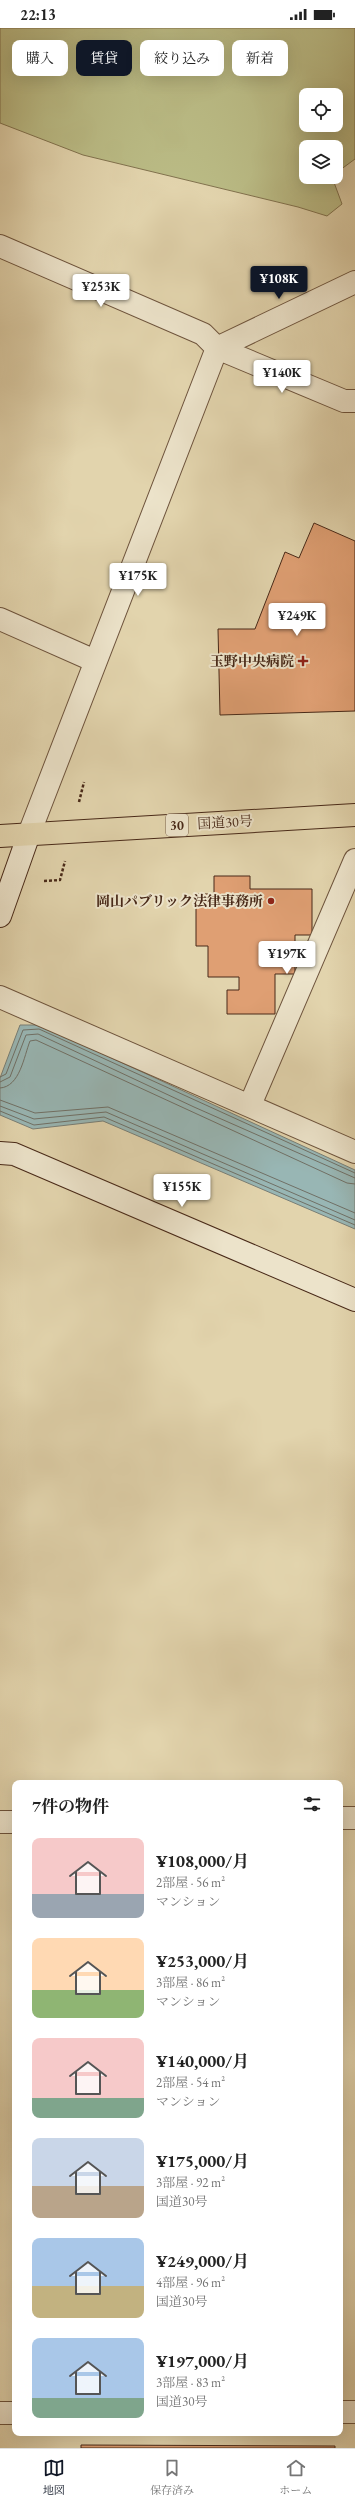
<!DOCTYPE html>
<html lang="ja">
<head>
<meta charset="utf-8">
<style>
	:root { --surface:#fff; --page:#f2f2f2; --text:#222; --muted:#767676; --line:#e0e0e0; --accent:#111827 }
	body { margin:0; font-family:"EB Garamond","Noto Serif JP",serif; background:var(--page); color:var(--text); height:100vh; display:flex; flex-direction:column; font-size:15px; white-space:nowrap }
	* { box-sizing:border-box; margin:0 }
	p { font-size:13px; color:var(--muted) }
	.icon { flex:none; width:22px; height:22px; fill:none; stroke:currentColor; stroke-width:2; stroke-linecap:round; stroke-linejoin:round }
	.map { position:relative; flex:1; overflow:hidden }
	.drawer { position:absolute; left:12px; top:1752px; width:331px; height:656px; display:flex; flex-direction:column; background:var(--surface); border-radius:8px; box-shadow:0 4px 16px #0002 }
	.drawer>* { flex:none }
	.hud { position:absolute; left:12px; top:12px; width:331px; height:36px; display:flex; gap:8px }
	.tools { position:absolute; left:299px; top:60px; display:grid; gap:8px }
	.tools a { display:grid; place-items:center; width:44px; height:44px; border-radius:8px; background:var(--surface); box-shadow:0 4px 16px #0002; font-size:20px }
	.price { position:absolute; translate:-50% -34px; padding:0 9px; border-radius:4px; background:#fff; color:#222; font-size:13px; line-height:26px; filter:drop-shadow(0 1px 2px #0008) }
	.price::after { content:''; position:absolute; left:50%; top:24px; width:12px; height:9px; margin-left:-6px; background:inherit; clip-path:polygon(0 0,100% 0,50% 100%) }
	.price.selected { background:var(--accent); color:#fff }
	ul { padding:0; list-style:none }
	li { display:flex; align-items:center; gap:12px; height:100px; padding:0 20px }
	li span { display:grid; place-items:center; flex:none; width:112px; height:80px; border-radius:8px; color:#555 }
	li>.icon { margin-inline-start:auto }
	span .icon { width:48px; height:48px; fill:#fffc; stroke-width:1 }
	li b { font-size:17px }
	h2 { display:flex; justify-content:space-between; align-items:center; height:48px; padding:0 20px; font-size:17px }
	.tag { padding:0 14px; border-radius:8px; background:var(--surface); box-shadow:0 4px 16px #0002; font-size:14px; line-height:36px }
	.tag.selected { background:var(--accent); color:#fff }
	.status { display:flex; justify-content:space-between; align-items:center; height:28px; padding:0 20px; background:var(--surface); direction:ltr }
	.status svg { height:11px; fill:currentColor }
	.menu { display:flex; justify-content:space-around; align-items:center; height:56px; border-top:1px solid var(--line); background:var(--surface); font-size:11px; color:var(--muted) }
	.menu a { display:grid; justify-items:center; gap:2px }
	.menu .selected { color:var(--accent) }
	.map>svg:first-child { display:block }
	.green { fill:#babb85; stroke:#81724e; fill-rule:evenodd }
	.water { fill:#98b6b4; stroke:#787e76 }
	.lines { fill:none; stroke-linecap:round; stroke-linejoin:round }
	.shore { stroke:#707066; stroke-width:1 }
	.building { fill:#df9f73; stroke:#482918 }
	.street-casing { stroke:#6e543d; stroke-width:24 }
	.secondary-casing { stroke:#482918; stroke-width:24 }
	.highway-casing { stroke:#482918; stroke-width:24 }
	.path { stroke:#482918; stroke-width:2.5; stroke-dasharray:3 2; stroke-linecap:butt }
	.street { stroke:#ece3ca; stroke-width:22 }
	.secondary { stroke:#ece3ca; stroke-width:22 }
	.highway { stroke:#e2d4ad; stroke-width:22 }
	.poi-dot { fill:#8f2418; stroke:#ece3ca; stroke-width:1.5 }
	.labels { text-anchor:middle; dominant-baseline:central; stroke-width:4; stroke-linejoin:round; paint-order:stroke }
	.shield { fill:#ece3ca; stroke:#79614d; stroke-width:1 }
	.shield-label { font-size:13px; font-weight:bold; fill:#482918 }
	.poi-label { font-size:14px; font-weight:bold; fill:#482918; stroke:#ece3ca; text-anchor:end }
	.street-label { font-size:14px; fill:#482918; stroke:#ece3ca }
</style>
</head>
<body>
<div class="status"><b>22:13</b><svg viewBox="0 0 49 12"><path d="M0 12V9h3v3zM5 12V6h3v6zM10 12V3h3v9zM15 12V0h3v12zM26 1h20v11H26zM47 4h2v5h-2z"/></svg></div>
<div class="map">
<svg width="355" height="2420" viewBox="0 0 355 2420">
	<rect width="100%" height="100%" fill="#e2d4ad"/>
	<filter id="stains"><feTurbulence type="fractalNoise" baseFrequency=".005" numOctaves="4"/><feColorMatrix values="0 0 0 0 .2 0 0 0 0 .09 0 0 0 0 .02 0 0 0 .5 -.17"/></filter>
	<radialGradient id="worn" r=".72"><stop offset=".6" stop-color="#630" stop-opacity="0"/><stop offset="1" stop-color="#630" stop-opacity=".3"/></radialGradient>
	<path class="green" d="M0,0H355V131L336,145V119H306V149H332L342,176L327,188L298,179L83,127L0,95ZM306,67H336V97H306Z"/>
	<path class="water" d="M20,997H40L355,1142V1201L103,1093L33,1101L0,1087V1050Z"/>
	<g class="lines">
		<path class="shore" d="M0,1049L6,1046L23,1002L39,1001L355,1145
			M0,1054L10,1049L26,1007L38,1006L194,1079L355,1150
			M0,1060C20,1059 24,1028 30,1013L36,1012L347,1155L355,1156
			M0,1072L35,1085L108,1079L355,1185
			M0,1078L34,1091L106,1084L355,1192
			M0,1083L34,1097L104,1089L355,1197"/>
	</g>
	<path class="building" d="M314,495L355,513V683L220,687L218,601H255L285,524L299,530Z
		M214,848H250V861H312V907H295V946H275V986H227V962H239V949H208V918H196V866H214Z
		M81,2417L335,2418V2420H81Z"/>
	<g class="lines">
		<g class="street-casing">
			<path id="street" d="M0,218L203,306L217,320L344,373H355
				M0,591L95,633
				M29,806L217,320L355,254
				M0,969L355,1124
				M250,1077L355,832
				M340,1790H355
				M0,1794H15
				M340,2384H355
				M0,2385H15"/>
		</g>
		<g class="secondary-casing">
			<path id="secondary" d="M0,888L29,806
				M0,1125L14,1126L355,1272"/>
		</g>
		<g class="highway-casing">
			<path id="highway" d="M0,808L355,787"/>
		</g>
		<path class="path" d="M79,774L84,754
			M44,853L60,852L65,833"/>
		<use href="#street" class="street"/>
		<use href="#secondary" class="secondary"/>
		<use href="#highway" class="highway"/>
	</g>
	<g class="poi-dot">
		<path d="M301 627h4v4h4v4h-4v4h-4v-4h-4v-4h4z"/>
		<circle cx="271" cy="873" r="4"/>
	</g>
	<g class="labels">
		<rect class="shield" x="166" y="786" width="22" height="22" rx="3"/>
		<g class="shield-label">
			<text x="177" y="797">30</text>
		</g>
		<g class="poi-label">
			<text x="294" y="633">玉野中央病院</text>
			<text x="263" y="873">岡山パブリック法律事務所</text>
		</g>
		<g class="street-label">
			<text transform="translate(225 794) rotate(-3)">国道30号</text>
		</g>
	</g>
	<rect width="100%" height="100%" filter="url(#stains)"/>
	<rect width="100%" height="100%" fill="url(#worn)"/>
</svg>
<div class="tools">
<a><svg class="icon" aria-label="locate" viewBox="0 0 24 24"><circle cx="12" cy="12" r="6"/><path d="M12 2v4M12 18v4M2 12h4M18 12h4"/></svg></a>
<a><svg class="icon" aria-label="layers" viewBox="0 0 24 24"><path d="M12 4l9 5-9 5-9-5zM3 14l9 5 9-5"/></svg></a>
</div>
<b class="price selected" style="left:279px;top:272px">¥108K</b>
<b class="price" style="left:101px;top:280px">¥253K</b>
<b class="price" style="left:282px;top:366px">¥140K</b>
<b class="price" style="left:138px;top:569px">¥175K</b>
<b class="price" style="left:297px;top:609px">¥249K</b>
<b class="price" style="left:287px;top:947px">¥197K</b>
<b class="price" style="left:182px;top:1180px">¥155K</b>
<div class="hud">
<a class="tag">購入</a>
<a class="tag selected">賃貸</a>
<a class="tag">絞り込み</a>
<a class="tag">新着</a>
</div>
<section class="drawer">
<h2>7件の物件<svg class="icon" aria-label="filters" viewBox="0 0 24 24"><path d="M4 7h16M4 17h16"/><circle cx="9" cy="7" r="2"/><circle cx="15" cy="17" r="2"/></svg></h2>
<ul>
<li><span style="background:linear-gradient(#f6c9c9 70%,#9aa5b1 0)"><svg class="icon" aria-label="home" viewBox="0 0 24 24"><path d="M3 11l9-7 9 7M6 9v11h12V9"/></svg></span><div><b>¥108,000/月</b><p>2部屋 · 56 m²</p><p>マンション</p></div></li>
<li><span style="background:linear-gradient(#ffd9b3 65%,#8fb573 0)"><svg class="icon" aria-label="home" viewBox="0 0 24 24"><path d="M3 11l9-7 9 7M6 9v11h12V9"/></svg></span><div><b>¥253,000/月</b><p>3部屋 · 86 m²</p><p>マンション</p></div></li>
<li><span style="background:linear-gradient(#f6c9c9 75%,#7fa58c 0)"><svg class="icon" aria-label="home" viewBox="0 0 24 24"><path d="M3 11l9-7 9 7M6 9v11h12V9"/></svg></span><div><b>¥140,000/月</b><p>2部屋 · 54 m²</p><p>マンション</p></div></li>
<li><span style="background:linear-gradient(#c9d6e8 60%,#b9a48a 0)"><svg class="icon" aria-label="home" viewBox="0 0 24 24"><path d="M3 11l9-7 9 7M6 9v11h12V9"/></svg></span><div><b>¥175,000/月</b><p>3部屋 · 92 m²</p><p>国道30号</p></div></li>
<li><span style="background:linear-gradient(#a9c7e8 60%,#c2b280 0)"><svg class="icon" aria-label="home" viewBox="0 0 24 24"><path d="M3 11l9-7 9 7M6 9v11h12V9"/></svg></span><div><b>¥249,000/月</b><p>4部屋 · 96 m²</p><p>国道30号</p></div></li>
<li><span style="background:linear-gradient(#a9c7e8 75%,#7fa58c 0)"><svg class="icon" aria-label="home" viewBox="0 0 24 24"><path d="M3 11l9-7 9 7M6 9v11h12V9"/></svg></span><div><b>¥197,000/月</b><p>3部屋 · 83 m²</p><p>国道30号</p></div></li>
</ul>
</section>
</div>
<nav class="menu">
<a class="selected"><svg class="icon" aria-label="map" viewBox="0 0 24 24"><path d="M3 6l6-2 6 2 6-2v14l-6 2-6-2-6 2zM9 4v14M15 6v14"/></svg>地図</a>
<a><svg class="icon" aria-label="saved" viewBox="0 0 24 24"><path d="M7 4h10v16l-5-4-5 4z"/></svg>保存済み</a>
<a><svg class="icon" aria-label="home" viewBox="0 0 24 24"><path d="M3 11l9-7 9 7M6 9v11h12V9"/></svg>ホーム</a>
</nav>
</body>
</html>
